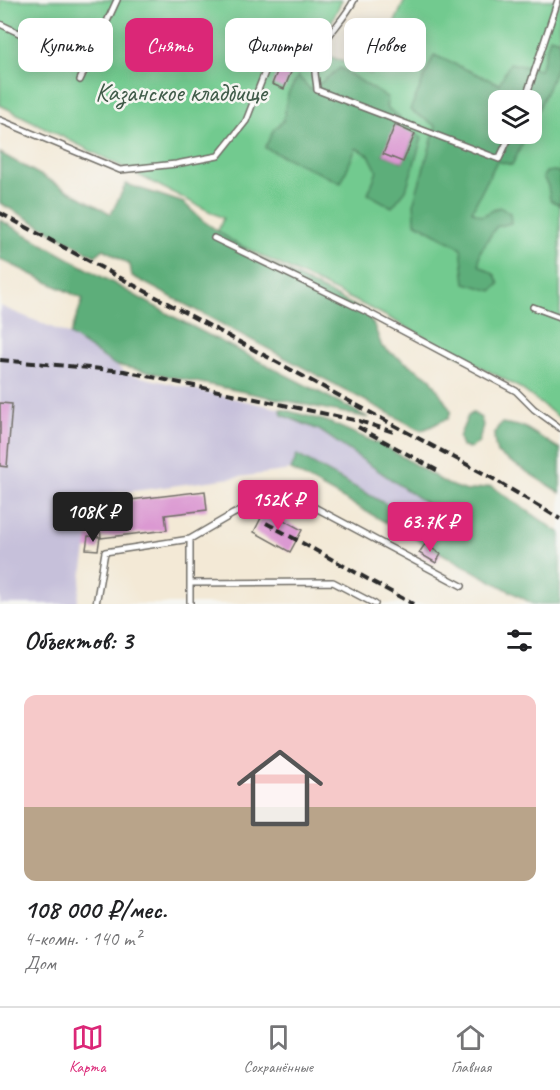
<!DOCTYPE html>
<html lang="ru">
<head>
<meta charset="utf-8">
<style>
	:root { --surface:#fff; --page:#f6f6f6; --text:#202124; --muted:#757577; --line:#e0e0e0; --accent:#db2777 }
	body { margin:0; font-family:Caveat,sans-serif; background:var(--page); color:var(--text); height:100vh; display:flex; flex-direction:column; font-size:22px; white-space:nowrap }
	* { box-sizing:border-box; margin:0 }
	p { font-size:20px; color:var(--muted) }
	.icon { flex:none; width:33px; height:33px; fill:none; stroke:currentColor; stroke-width:2; stroke-linecap:round; stroke-linejoin:round }
	.map { position:relative; height:604px; overflow:hidden }
	.sheet { display:flex; flex-direction:column; background:var(--surface); flex:1 }
	.sheet>* { flex:none }
	.hud { position:absolute; left:18px; top:18px; width:525px; height:54px; display:flex; gap:12px }
	.buttons { position:absolute; left:488px; top:90px; display:grid; gap:12px }
	.buttons a { display:grid; place-items:center; width:54px; height:54px; border-radius:12px; background:var(--surface); box-shadow:0 3px 15px #0003; font-size:30px }
	.price { position:absolute; translate:-50% -51px; padding:0 14px; border-radius:6px; background:var(--accent); color:#fff; font-size:20px; line-height:39px; filter:drop-shadow(0 2px 3px #0008) }
	.price::after { content:''; position:absolute; left:50%; top:36px; width:18px; height:14px; margin-left:-9px; background:inherit; clip-path:polygon(0 0,100% 0,50% 100%) }
	.price.selected { background:#222; color:#fff }
	ul { padding:0; list-style:none }
	li { display:grid; align-content:center; gap:12px; height:318px; padding:0 24px }
	li span { display:grid; place-items:center; height:186px; border-radius:12px; color:#555 }
	li>.icon { margin-inline-start:auto }
	span .icon { width:108px; height:108px; fill:#fffc; stroke-width:1 }
	li b { font-size:26px }
	h2 { display:flex; justify-content:space-between; align-items:center; height:72px; padding:0 24px; font-size:26px }
	.tag { padding:0 21px; border-radius:12px; background:var(--surface); box-shadow:0 3px 15px #0003; font-size:21px; line-height:54px }
	.tag.selected { background:var(--accent); color:#fff }
	.dock { display:flex; justify-content:space-around; align-items:center; height:84px; border-top:2px solid var(--line); background:var(--surface); font-size:16px; color:var(--muted) }
	.dock a { display:grid; justify-items:center; gap:3px }
	.dock .selected { color:var(--accent) }
	.map>svg:first-child { display:block }
	.industrial { fill:#c6c0da }
	.green { fill:#72ca8f; stroke:#4e7a5d; stroke-width:1.5; fill-rule:evenodd }
	.forest { fill:#5dae7a; stroke:#446c52; stroke-width:1.5 }
	.building { fill:#db99d2 }
	.lines { fill:none; stroke-linecap:round; stroke-linejoin:round }
	.lane-casing { stroke:#716e67; stroke-width:8 }
	.lane { stroke:#fff; stroke-width:5 }
	.rail { stroke:#2b2b2b; stroke-width:4; stroke-dasharray:9 4.5; stroke-linecap:butt }
	.labels { text-anchor:middle; dominant-baseline:central; stroke-width:5; stroke-linejoin:round; paint-order:stroke }
	.park-label { font-size:26px; fill:#405b49; stroke:#f6f6f2 }
</style>
</head>
<body>
<div class="map">
<svg width="560" height="604" viewBox="0 0 560 604">
	<rect width="100%" height="100%" fill="#f6f6f2"/>
	<filter id="ink" filterUnits="userSpaceOnUse"><feTurbulence type="fractalNoise" baseFrequency=".0167" numOctaves="2"/><feDisplacementMap in="SourceGraphic" scale="12" xChannelSelector="R" yChannelSelector="G"/><feConvolveMatrix kernelMatrix="1 2 1 2 8 2 1 2 1" color-interpolation-filters="sRGB"/></filter>
	<filter id="wash" filterUnits="userSpaceOnUse"><feTurbulence type="fractalNoise" baseFrequency=".008" numOctaves="4" result="noise"/><feDisplacementMap in="SourceGraphic" scale="24" xChannelSelector="R" yChannelSelector="G"/><feGaussianBlur stdDeviation="1.35" result="paint"/><feColorMatrix in="noise" values="0 0 0 0 0 0 0 0 0 0 0 0 0 0 0 0 0 1.4 0 .05"/><feComposite in="paint" operator="in"/></filter>
	<g filter="url(#wash)">
		<rect width="100%" height="100%" fill="#f3e9d6"/>
		<path class="industrial" d="M0,306L70,335L128,374L281,409L282,415L319,430L453,521L442,535L298,455L291,470L95,496L77,604H0Z"/>
		<path class="green" d="M0,0H342L326,33L314,30L306,46L371,74L405,0H560V418L520,388L380,313L217,234L223,218L0,105ZM498,100H531V134H498Z"/>
		<path class="forest" d="M550,37L560,40C560,69 543,99 531,124V100H498V134H527L512,165L497,161L472,211L482,216L499,207L510,213L511,223L496,227L480,252L479,265L495,275L499,284L492,291L465,283L461,248L415,222L414,201L436,126L410,110L434,55L499,84L510,63L540,70Z
			M340,68L388,98L386,107L400,117L383,154L403,162L415,134L422,138L406,190L392,207L368,194L377,171L369,155L356,148L341,183L265,148L274,129L283,121L288,94L298,76L311,90Z
			M0,153L111,214L126,184L184,203L202,220L250,253L363,310L374,325L382,347L431,379L451,411L448,419C437,421 431,429 420,430L132,276L130,265L104,249L95,256L0,203Z
			M555,171L560,173V205L550,200L548,186L543,177L546,172Z
			M0,220L172,316L369,418L115,365L70,335L83,299L0,259Z
			M281,409L326,421L386,447L447,484L467,491L491,486L560,533V604H533L291,470L297,455L442,535L453,522L319,430L282,415Z
			M473,413L481,418L483,425L479,442L471,448L462,447L459,437L468,416Z
			M502,423L524,427L560,449V493L497,453C494,441 491,432 502,423Z"/>
		<g id="blocks">
			<path class="building" d="M285,53L297,58L284,89L272,84Z
				M395,125L415,134L403,162L383,154Z
				M0,403L12,404L7,467L0,466Z
				M205,491L207,510L165,515L167,530L101,538L97,504Z
				M265,510L302,530L290,552L254,532Z
				M88,536L100,537L98,550L86,549Z
				M425,544L441,554L436,563L419,553Z"/>
		</g>
	</g>
	<g filter="url(#ink)">
		<use href="#blocks" fill-opacity="0" stroke="#716e67" stroke-width="1.5"/>
		<g class="lines">
			<g class="lane-casing">
				<path id="lane" d="M354,0C343,23 319,40 315,66C314,74 317,83 317,90L499,159L511,134
					M0,24L86,65
					M80,80L117,0
					M525,100L558,0
					M0,120L120,170L176,164L218,156L246,121L270,59L290,41H325
					M214,238L369,313L516,391L534,409L560,428
					M533,307L560,317
					M190,583L333,582L375,604
					M96,604L105,552L190,539L233,514L284,491L462,586
					M190,604V539"/>
			</g>
			<use href="#lane" class="lane"/>
			<path class="rail" d="M0,213L492,478L560,519
				M0,360L124,371L359,421L397,433
				M358,427L440,472
				M266,523L413,604"/>
		</g>
	</g>
	<g class="labels">
		<g class="park-label">
			<text x="181" y="92">Казанское кладбище</text>
		</g>
	</g>
</svg>
<div class="buttons">
<a><svg class="icon" aria-label="layers" viewBox="0 0 24 24"><path d="M12 4l9 5-9 5-9-5zM3 14l9 5 9-5"/></svg></a>
</div>
<b class="price" style="left:278px;top:531px">152K ₽</b>
<b class="price selected" style="left:93px;top:543px">108K ₽</b>
<b class="price" style="left:430px;top:553px">63.7K ₽</b>
<div class="hud">
<a class="tag">Купить</a>
<a class="tag selected">Снять</a>
<a class="tag">Фильтры</a>
<a class="tag">Новое</a>
</div>
</div>
<section class="sheet">
<h2>Объектов: 3<svg class="icon" aria-label="filters" viewBox="0 0 24 24"><path d="M4 7h16M4 17h16"/><circle cx="9" cy="7" r="2"/><circle cx="15" cy="17" r="2"/></svg></h2>
<ul>
<li><span style="background:linear-gradient(#f6c9c9 60%,#b9a48a 0)"><svg class="icon" aria-label="home" viewBox="0 0 24 24"><path d="M3 11l9-7 9 7M6 9v11h12V9"/></svg></span><div><b>108 000 ₽/мес.</b><p>4-комн. · 140 m²</p><p>Дом</p></div></li>
</ul>
</section>
<nav class="dock">
<a class="selected"><svg class="icon" aria-label="map" viewBox="0 0 24 24"><path d="M3 6l6-2 6 2 6-2v14l-6 2-6-2-6 2zM9 4v14M15 6v14"/></svg>Карта</a>
<a><svg class="icon" aria-label="saved" viewBox="0 0 24 24"><path d="M7 4h10v16l-5-4-5 4z"/></svg>Сохранённые</a>
<a><svg class="icon" aria-label="home" viewBox="0 0 24 24"><path d="M3 11l9-7 9 7M6 9v11h12V9"/></svg>Главная</a>
</nav>
</body>
</html>
